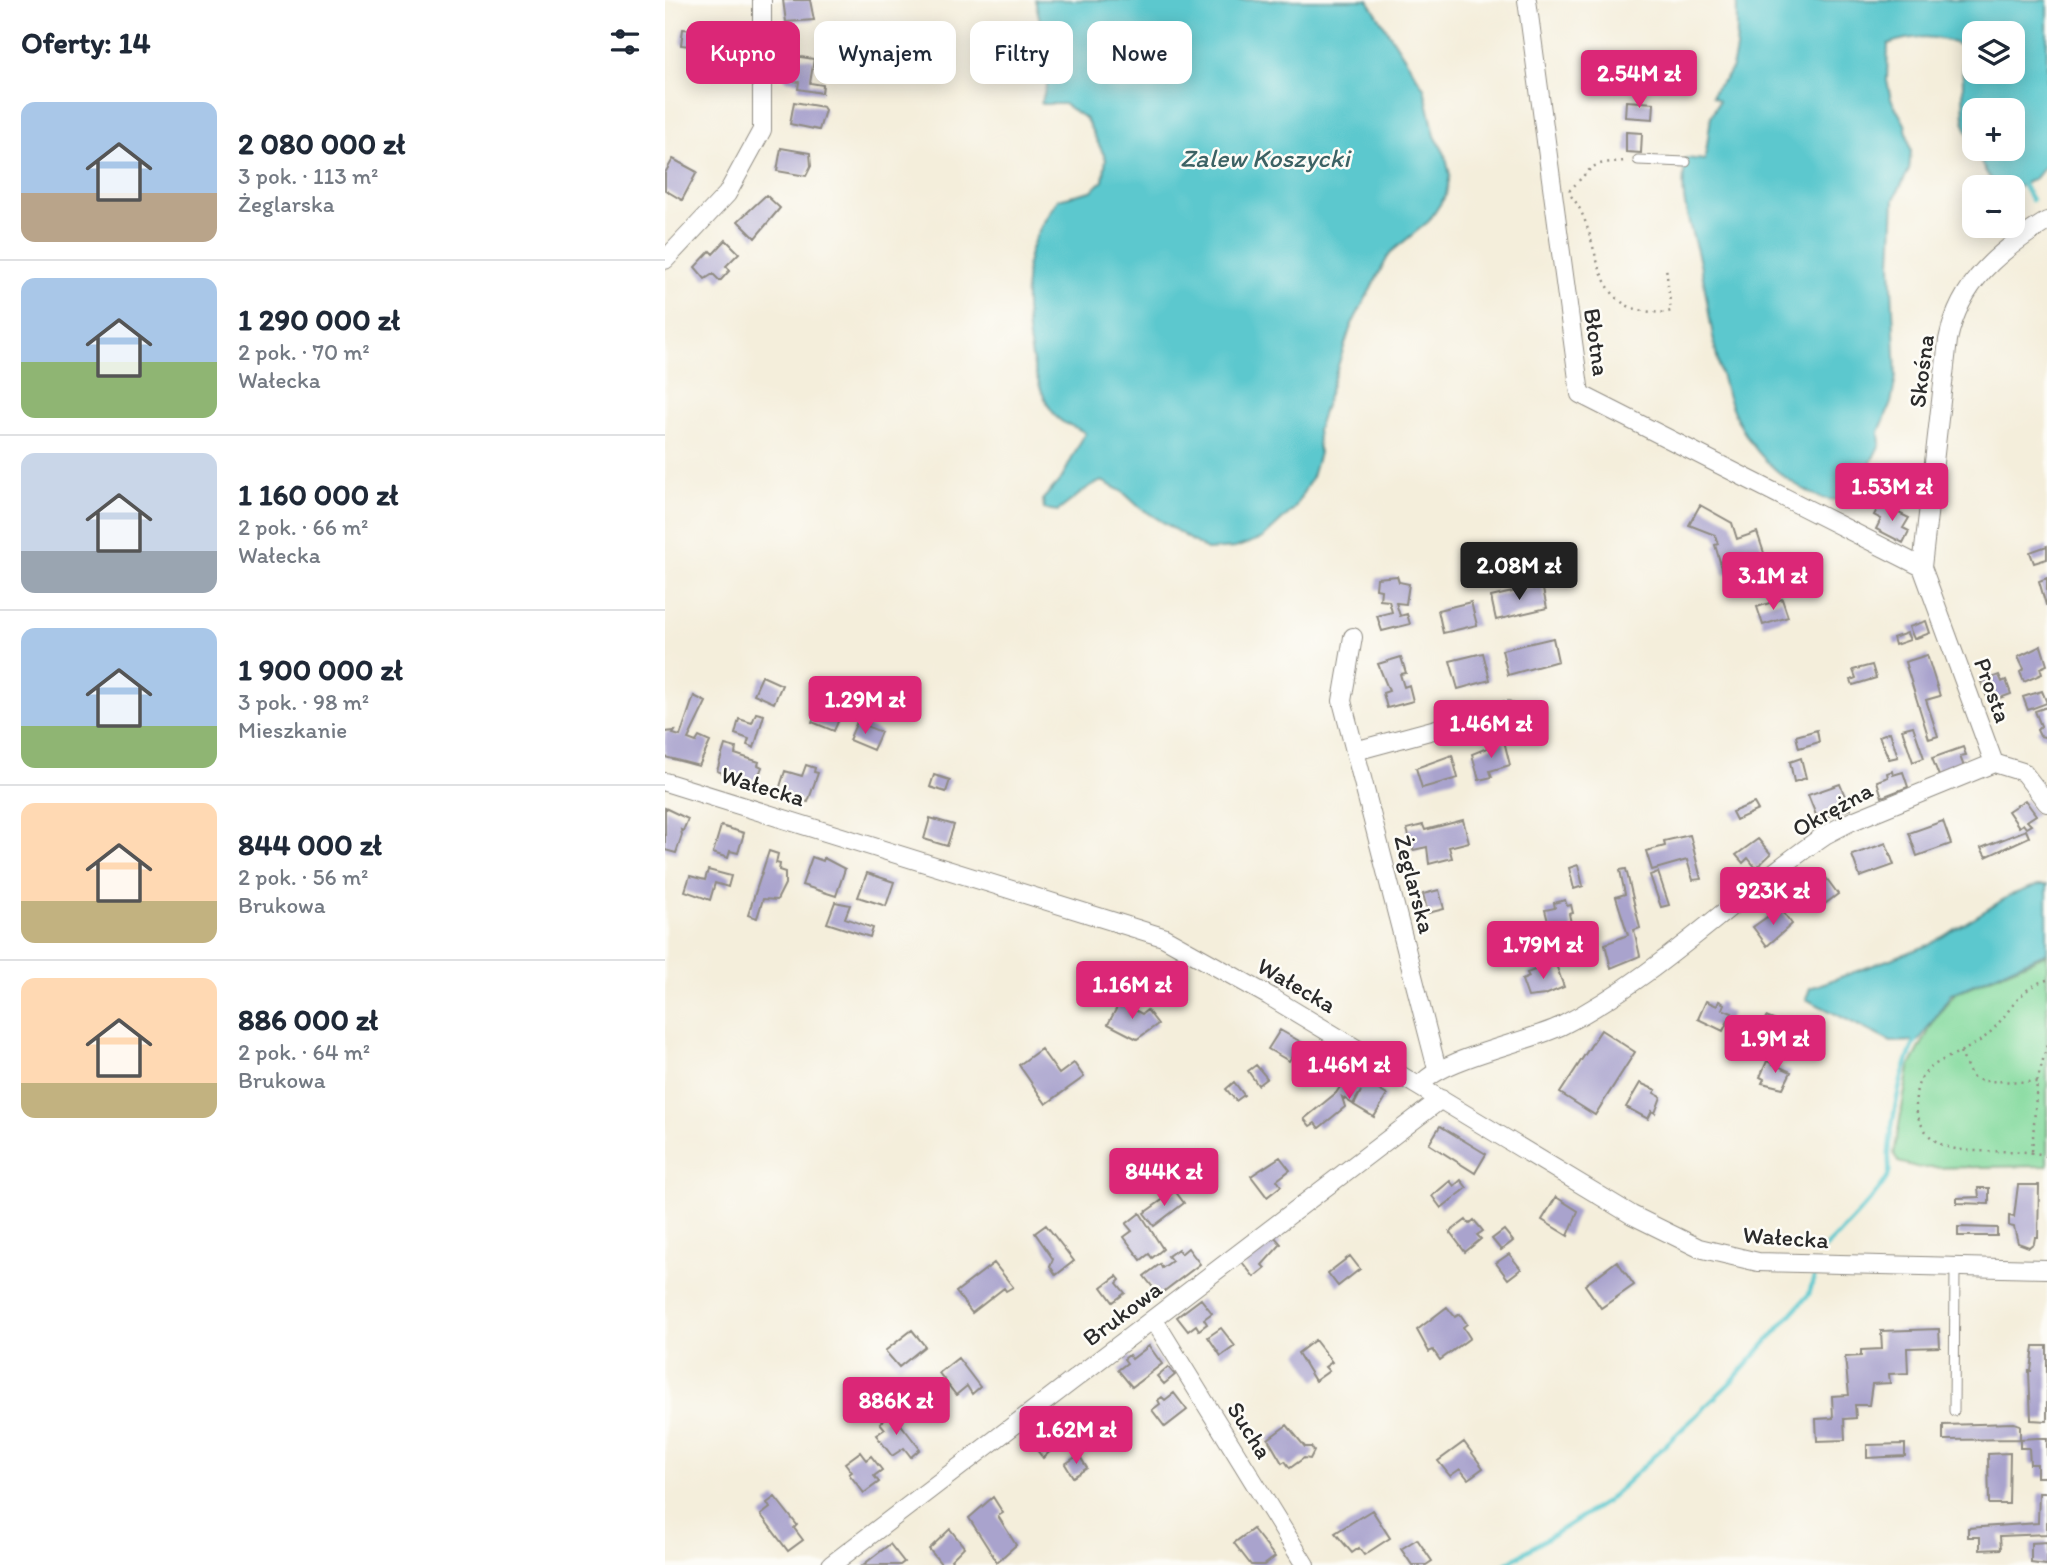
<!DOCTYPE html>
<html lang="pl">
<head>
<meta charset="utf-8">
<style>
	:root { --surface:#fff; --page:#f2f2f3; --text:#1f2937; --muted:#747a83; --line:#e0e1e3; --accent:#db2777 }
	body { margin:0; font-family:Itim,sans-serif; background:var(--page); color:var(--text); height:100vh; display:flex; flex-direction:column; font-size:26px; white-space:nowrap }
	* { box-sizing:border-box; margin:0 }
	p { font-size:23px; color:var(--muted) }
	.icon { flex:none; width:38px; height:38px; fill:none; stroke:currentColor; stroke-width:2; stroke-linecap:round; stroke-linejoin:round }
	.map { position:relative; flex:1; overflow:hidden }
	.drawer { display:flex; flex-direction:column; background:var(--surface); width:665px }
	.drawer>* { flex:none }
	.guide { position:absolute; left:21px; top:21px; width:665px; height:63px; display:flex; gap:14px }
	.controls { position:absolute; left:1297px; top:21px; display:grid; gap:14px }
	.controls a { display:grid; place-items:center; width:63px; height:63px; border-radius:14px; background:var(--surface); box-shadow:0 4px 18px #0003; font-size:35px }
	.price { position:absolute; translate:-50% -60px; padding:0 16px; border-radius:7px; background:var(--accent); color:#fff; font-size:23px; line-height:46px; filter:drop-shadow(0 2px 4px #0008) }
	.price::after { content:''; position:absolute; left:50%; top:42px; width:21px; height:16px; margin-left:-10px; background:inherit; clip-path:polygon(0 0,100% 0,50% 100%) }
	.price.selected { background:#222; color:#fff }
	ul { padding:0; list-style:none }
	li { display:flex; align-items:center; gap:21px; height:175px; padding:0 21px }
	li+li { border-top:2px solid var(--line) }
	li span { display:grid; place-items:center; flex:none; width:196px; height:140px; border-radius:14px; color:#555 }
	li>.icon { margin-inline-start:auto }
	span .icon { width:84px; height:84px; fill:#fffc; stroke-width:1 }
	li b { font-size:30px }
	h2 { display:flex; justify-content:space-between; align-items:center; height:84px; padding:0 21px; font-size:30px }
	.pill { padding:0 24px; border-radius:14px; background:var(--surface); box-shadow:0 4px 18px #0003; font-size:24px; line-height:63px }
	.pill.selected { background:var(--accent); color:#fff }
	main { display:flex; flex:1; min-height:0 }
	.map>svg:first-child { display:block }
	.green { fill:#84da9e; stroke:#588264; stroke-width:2 }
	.water { fill:#5bc8ce; stroke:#437a7c; stroke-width:2; fill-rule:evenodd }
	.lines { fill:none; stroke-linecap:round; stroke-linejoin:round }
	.stream { stroke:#5bc8ce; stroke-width:4.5 }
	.building { fill:#a9a3cd }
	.service-casing { stroke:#908c83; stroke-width:11 }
	.minor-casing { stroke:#908c83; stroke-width:20 }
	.path { stroke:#908c83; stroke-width:2.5; stroke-dasharray:2 5; stroke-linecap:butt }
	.service { stroke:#fff; stroke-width:9 }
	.minor { stroke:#fff; stroke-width:18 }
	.labels { text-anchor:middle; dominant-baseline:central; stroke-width:5; stroke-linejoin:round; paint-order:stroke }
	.street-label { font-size:24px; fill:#2b2b2b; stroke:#fdfcf7 }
	.water-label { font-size:26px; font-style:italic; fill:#3c6264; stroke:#fdfcf7 }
</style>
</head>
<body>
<main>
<section class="drawer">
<h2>Oferty: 14<svg class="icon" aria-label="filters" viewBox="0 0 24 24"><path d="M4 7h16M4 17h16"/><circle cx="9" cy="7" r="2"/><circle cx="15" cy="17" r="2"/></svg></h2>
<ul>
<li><span style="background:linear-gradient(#a9c7e8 65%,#b9a48a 0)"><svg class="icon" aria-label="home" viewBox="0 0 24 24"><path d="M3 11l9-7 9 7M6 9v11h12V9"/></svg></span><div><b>2 080 000 zł</b><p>3 pok. · 113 m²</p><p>Żeglarska</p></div></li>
<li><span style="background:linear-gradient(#a9c7e8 60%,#8fb573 0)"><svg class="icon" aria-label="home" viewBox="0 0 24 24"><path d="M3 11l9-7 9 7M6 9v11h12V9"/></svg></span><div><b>1 290 000 zł</b><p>2 pok. · 70 m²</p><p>Wałecka</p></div></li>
<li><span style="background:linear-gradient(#c9d6e8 70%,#9aa5b1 0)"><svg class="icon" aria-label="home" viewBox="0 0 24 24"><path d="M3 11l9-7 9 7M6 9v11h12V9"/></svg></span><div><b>1 160 000 zł</b><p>2 pok. · 66 m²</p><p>Wałecka</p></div></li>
<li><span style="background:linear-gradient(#a9c7e8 70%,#8fb573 0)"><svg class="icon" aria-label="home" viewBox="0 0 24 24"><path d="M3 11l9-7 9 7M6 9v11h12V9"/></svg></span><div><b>1 900 000 zł</b><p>3 pok. · 98 m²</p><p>Mieszkanie</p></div></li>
<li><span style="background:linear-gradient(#ffd9b3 70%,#c2b280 0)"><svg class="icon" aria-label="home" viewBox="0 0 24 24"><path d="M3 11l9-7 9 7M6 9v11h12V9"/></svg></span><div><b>844 000 zł</b><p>2 pok. · 56 m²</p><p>Brukowa</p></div></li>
<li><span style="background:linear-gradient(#ffd9b3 75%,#c2b280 0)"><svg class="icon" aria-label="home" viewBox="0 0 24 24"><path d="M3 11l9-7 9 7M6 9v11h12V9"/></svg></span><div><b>886 000 zł</b><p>2 pok. · 64 m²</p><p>Brukowa</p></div></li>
</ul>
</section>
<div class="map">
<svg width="1382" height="1565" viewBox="0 0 1382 1565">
	<rect width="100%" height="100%" fill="#fdfcf7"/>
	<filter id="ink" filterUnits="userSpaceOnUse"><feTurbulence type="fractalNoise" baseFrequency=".0143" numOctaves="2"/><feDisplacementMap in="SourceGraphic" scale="14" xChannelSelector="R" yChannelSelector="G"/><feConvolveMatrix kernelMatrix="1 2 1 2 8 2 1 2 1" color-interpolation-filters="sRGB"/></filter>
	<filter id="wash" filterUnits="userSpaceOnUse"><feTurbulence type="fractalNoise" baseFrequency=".00686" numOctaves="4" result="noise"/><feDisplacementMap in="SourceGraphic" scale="28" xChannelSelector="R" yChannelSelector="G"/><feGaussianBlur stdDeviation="1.57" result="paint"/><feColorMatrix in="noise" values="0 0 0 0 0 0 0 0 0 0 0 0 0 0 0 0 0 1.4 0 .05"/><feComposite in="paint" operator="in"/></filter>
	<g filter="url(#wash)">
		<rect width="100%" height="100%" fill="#f4eedb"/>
		<path class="green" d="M1382,954V1166L1255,1168L1233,1162L1229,1154L1244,1068L1270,1019L1290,993Z"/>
		<path class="water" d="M370,0H703L759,88L770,136L780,154L785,175L781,195L764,221L725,253L686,326L652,430L654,453L647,477L629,509L598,538L570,548L542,550L474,507L458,492L437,481L425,486L393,511L379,509L378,499L397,478L420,433C410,425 396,425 389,414C364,380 358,309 362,267C365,241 380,220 393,199L426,191L438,181L441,159L421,119L399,104H376L382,84L383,54Z
			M1072,0H1382V163L1370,178L1348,190V187C1323,187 1319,169 1310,149H1348V110H1309V146L1299,124L1297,47C1275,34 1246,35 1223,44L1222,81L1226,99L1240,124L1246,151L1244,170L1229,199L1226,264L1231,377L1226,403L1214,432L1215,444L1189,497C1163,504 1153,498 1130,484C1054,437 1052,352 1037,272C1028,227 1012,206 1021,158L1040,160L1046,116L1054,101L1047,96C1050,84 1059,83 1064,74C1075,51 1071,25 1072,0ZM1309,33H1348V72H1309Z
			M1373,885H1382V952L1286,994L1254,1041L1226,1042L1141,999L1145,988L1264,945L1346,895Z"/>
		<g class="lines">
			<path class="stream" d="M1357,183L1367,200
				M1157,1251C1170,1238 1220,1188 1224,1173C1225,1167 1223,1159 1224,1152C1227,1118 1236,1066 1253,1037
				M839,1565L942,1501L1066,1382L1144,1294L1149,1278"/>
		</g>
		<g id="blocks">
			<path class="building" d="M118,0H145L149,20L121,22Z
				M18,29L50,33L48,49L16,45Z
				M123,55L149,59L145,83L158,85L157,93L133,89L134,82L119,80Z
				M961,101L989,103L988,119L960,117Z
				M129,102L158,107L160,110L154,130L125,124Z
				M961,132L977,133L976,153L961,152Z
				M116,148L145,153L146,166L141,176L112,171Z
				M8,159L32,172L17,200L0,190V173Z
				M101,195L115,208L90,238L73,221Z
				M61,240L74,253L61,266L65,270L55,281L48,274L40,279L30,267L45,251L48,254Z
				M1239,475L1258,485L1250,500L1231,490Z
				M1215,504L1244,518L1238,528L1244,531L1238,543L1211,529L1216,519L1209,515Z
				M1035,505L1067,523L1072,539L1092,532L1100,556L1079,563L1075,570L1059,575L1050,545L1053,544L1050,535L1024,525Z
				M1382,546V559L1369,563L1365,552Z
				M732,576L734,582L744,584L741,604L731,603L735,616L742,614L745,624L717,631L712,616L727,612L724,601L715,600L716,590L711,589L712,578Z
				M1382,578V605H1381L1374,581Z
				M877,585L882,608L831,620L826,597Z
				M1117,599L1123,617L1098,625L1092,607Z
				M806,602L812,625L778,633L773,610Z
				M1261,621L1265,633L1249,639L1244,627Z
				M1242,633L1245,640L1230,645L1228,638Z
				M888,638L893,661L843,675L837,650Z
				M1376,646L1382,665L1375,668L1377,674L1359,682L1355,672L1359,669L1353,657Z
				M818,653L825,680L793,689L785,661Z
				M1262,655L1275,696L1261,700L1273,736L1264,739L1240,662Z
				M736,657L741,673L735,674L739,687L744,685L748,701L722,708L718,693L724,691L713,664Z
				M1207,665L1211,678L1188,685L1186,680L1191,678L1188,670Z
				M1334,675L1337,682L1341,680L1346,694L1324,702L1316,682Z
				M97,676L117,685L109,703L89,694Z
				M1377,691L1382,703L1363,710L1358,697Z
				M29,696L41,702L23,739L31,742L34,737L45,742L34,766L0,757V732L10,731L8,734L15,736Z
				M1382,707V742L1380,737L1375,736L1372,730L1376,726L1370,711Z
				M153,708L175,717L169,731L147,722Z
				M91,713L99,715L89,748L82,745L84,739L70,734L74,719L87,723Z
				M192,722L216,732L208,750L184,740Z
				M1248,726L1259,758L1248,762L1237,729Z
				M1152,730L1154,742L1134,748L1131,736Z
				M1225,732L1233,757L1224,759L1214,736Z
				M839,741L845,765L825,771L827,777L814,780L807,754Z
				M60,745L71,748L70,754L94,762L93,765L97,767L92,780H77L52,771Z
				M1298,747L1301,755L1295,756L1299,767L1274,776L1267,758Z
				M787,755L793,778L757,788L751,768Z
				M1136,758L1141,778L1129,782L1125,762Z
				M141,765L150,768L149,772L153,773L143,802L113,793L120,771L137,776Z
				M1227,771L1228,775L1238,772L1243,787L1217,797L1212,781L1223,777L1222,773Z
				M269,775L285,780L281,792L265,787Z
				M1175,784L1185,809L1153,820L1143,795Z
				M1360,800L1371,815L1362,821L1366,825L1361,828L1358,824L1354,827L1343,811Z
				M1089,803L1093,810L1071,820L1067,812Z
				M0,808L23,819L18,831L16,830L17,835L11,853L0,850Z
				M265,818L289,825L282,846L259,839Z
				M798,820L804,842L784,847L787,858L764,864L762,847L748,850L742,829L758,825L760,830Z
				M1278,821L1286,844L1252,856L1244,833Z
				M56,826L79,833L73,853L65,851L63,858L48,853Z
				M1361,830L1364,837L1321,857L1316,848Z
				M1025,835L1036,879L1028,880L1022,860L987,870L981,851L1000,846L999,841Z
				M1093,839L1106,854L1091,868L1083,858L1078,863L1071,855Z
				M1221,843L1229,865L1195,877L1187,855Z
				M104,851L113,854L111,863L115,864L114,870L120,872V884L112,900L98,899L92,918L83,915Z
				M147,857L158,861L159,858L180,869L171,896L137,885Z
				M913,865L918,886L909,889L904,868Z
				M961,869L975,928L969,930L975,956L946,968L940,944L963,935L951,897L960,894L955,870Z
				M43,870L66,876L63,887L50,883L45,900L20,891L25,876L40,880Z
				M993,872L1004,905L996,907L985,875Z
				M202,873L229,882L221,906L193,897Z
				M1159,875L1173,894L1153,909L1139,890Z
				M774,890L779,909L763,913L758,894Z
				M900,900L902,906L906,905L908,913L904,914L908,932L896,935L899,946L890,948L880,910L890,908L889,903Z
				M170,902L185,905L180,918L208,928L205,937L162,923Z
				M1115,908L1127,924L1102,946L1088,927Z
				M847,932L848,937L852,936L856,953L847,955L842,933Z
				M890,962L899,987L880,995L863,997L857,980L864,977L862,973Z
				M1041,1001L1052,1006L1054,1001L1059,1004L1057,1009L1067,1013L1058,1031L1033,1019Z
				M455,1002L477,1014L482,1010L493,1024L472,1039L443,1024Z
				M1101,1017L1126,1027L1119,1042L1094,1032Z
				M615,1030L636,1042L624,1061L603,1049Z
				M936,1030L970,1052L930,1115L895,1093Z
				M376,1049L394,1074L409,1063L419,1077L381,1104L354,1065Z
				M1102,1061L1126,1072L1118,1088L1097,1083L1099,1079L1095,1077Z
				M591,1065L602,1078L593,1085L583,1071Z
				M685,1072L722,1095L709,1117L689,1105L696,1091L688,1104L677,1097L680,1107L654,1128L650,1123L645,1126L639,1119L671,1093Z
				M569,1082L579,1095L571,1101L561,1089Z
				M975,1083L991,1090L989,1093L996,1097L990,1113L987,1111L983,1119L961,1107Z
				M775,1126L821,1154L810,1173L764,1144Z
				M615,1157L625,1170L612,1180L616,1186L602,1197L586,1176Z
				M796,1180L802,1188L776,1208L767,1196L785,1181L789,1186Z
				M1353,1185H1374L1373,1237H1370L1369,1243L1364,1247L1353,1243L1349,1227L1344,1226V1216L1349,1217Z
				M1313,1188H1324V1204L1292,1203V1198L1314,1197Z
				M510,1191L519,1203L489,1226L479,1213Z
				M891,1197L913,1211L903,1236L877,1220Z
				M475,1213L498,1249L487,1258L484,1254L476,1260L459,1237L467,1231L461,1224Z
				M801,1220L804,1224L809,1220L818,1231L812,1235L816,1239L800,1252L785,1232Z
				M381,1225L409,1261L391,1275L385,1266L388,1259L370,1233Z
				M1293,1227L1332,1228V1236H1293Z
				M839,1230L848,1241L836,1250L827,1239Z
				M609,1236L616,1244L597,1265L600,1268L589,1277L577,1262Z
				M523,1248L535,1264L494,1295L479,1276L495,1264L497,1268L507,1261L503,1256L513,1249L516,1254Z
				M844,1254L856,1269L843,1279L831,1263Z
				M685,1256L695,1269L673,1286L663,1273Z
				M952,1261L969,1285L936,1308L920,1285Z
				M329,1263L348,1287L341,1291L339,1288L307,1313L291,1292Z
				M452,1276L455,1280L452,1283L460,1293L448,1302L437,1287Z
				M536,1299L547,1313L539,1319L542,1324L534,1330L531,1325L523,1331L512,1317Z
				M782,1307L790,1317L795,1314L802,1324L798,1327L805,1338L775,1360L768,1350L764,1352L752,1330Z
				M556,1328L570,1346L556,1356L543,1337Z
				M1274,1329L1275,1347L1242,1348L1243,1373L1224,1374L1225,1383L1207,1384L1204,1405H1190L1191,1418L1179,1419L1180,1440L1152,1441L1151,1419L1168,1418L1167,1396L1184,1395L1180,1357L1196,1356V1350L1217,1349L1216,1331Z
				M247,1330L260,1346L234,1367L220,1351Z
				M650,1340L667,1362L660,1367L664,1371L650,1381L633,1353Z
				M484,1346L497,1364L467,1387L453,1370L462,1363L459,1359L464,1355L467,1359Z
				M1369,1346H1382V1421L1366,1420L1364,1371H1366Z
				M293,1358L315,1387L307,1394L302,1386L291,1395L274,1373Z
				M503,1367L510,1375L499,1384L492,1376Z
				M509,1393L522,1410L500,1427L487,1410L495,1404L493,1400L497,1397L500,1400Z
				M441,1412L457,1433L438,1443L427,1428L432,1424L430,1421Z
				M227,1413L255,1449L246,1457L239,1448L227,1456L211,1435L220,1429L215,1423Z
				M391,1419L403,1435L378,1458L365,1441L371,1437L368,1433Z
				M1349,1423L1355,1425V1439L1278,1440V1425Z
				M622,1425L640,1447H646L649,1451L645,1459L639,1458L625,1468L620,1461L617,1463L603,1439Z
				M1372,1438H1382V1477H1372V1464H1365L1364,1448H1355V1439Z
				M799,1442L818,1468L803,1479L795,1469L785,1476L773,1461Z
				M1240,1444V1456L1202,1458V1445Z
				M195,1452L201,1460L206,1456L217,1470L209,1476L214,1482L199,1493L184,1474L187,1472L180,1463Z
				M1345,1453L1344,1504H1324L1323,1454Z
				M414,1455L422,1468L408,1477L400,1464Z
				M1374,1493H1382V1534L1335,1536L1336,1549L1315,1550V1537H1303V1528L1373,1523Z
				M110,1497L132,1525L129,1528L138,1540L123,1551L96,1515L105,1508L102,1503Z
				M328,1497L338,1513L333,1516L351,1545L332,1562L304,1518Z
				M707,1510L725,1538L699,1555L694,1548L687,1553L670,1533Z
				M285,1529L299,1547L286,1560L288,1563L277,1565L264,1549Z
				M588,1529L610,1557L599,1565H586L569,1543Z
				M752,1539L767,1561L761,1565H747L736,1549Z
				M1382,1542V1565L1366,1563V1543Z
				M225,1544L239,1562L235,1565H198Z"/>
		</g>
	</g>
	<g filter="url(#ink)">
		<use href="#blocks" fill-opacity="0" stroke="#908c83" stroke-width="2"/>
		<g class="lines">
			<g class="service-casing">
				<path id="service" d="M973,160L1021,162
					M1289,1411L1290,1267"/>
			</g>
			<g class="minor-casing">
				<path id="minor" d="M862,0L915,394L1257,567
					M1382,221C1334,251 1295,282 1283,340L1257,567L1329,763L1358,772L1382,803
					M0,260L62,194L97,130V0
					M688,637L677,701L690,751
					M0,782L498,937L604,996L967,1215L1034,1248L1093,1262L1382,1269
					M772,1069L690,751L842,710
					M755,1086C773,1059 861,1043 896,1026C993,977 1070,896 1160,835L1185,822L1329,763
					M489,1320L640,1565
					M166,1565L776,1099"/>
			</g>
			<path class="path" d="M904,191C930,165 923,163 962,161
				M906,196C936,230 923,302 979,311C989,312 997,314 1006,311L1001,267
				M1382,980C1353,987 1342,1019 1320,1037C1293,1060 1247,1058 1251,1106C1252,1120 1260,1134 1272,1142C1298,1159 1350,1145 1382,1156
				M1295,1052L1307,1077L1317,1081L1372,1082
				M1367,1151L1372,1082L1382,1045"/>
			<use href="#service" class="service"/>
			<use href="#minor" class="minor"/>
		</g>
	</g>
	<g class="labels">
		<g class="street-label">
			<text transform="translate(932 342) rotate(82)">Błotna</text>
			<text transform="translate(1256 371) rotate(-83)">Skośna</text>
			<text transform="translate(1328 690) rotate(70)">Prosta</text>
			<text transform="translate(98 786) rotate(17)">Wałecka</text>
			<text transform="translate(1167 809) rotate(-29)">Okrężna</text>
			<text transform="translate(750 884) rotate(75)">Żeglarska</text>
			<text transform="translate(632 985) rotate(30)">Wałecka</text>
			<text transform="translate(1121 1237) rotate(4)">Wałecka</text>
			<text transform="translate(457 1313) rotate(-37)">Brukowa</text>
			<text transform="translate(585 1430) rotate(58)">Sucha</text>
		</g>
		<g class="water-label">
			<text x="600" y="158">Zalew Koszycki</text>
		</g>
	</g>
</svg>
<div class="controls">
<a><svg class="icon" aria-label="layers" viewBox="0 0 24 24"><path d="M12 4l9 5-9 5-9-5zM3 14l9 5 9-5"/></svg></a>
<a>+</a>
<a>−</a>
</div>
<b class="price" style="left:974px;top:110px">2.54M zł</b>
<b class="price" style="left:1227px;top:523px">1.53M zł</b>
<b class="price selected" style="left:854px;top:602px">2.08M zł</b>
<b class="price" style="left:1108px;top:612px">3.1M zł</b>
<b class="price" style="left:200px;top:736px">1.29M zł</b>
<b class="price" style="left:826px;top:760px">1.46M zł</b>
<b class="price" style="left:1108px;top:927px">923K zł</b>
<b class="price" style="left:878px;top:981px">1.79M zł</b>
<b class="price" style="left:467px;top:1021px">1.16M zł</b>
<b class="price" style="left:1110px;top:1075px">1.9M zł</b>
<b class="price" style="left:684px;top:1101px">1.46M zł</b>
<b class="price" style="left:499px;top:1208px">844K zł</b>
<b class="price" style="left:231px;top:1437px">886K zł</b>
<b class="price" style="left:411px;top:1466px">1.62M zł</b>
<div class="guide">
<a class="pill selected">Kupno</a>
<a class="pill">Wynajem</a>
<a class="pill">Filtry</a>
<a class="pill">Nowe</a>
</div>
</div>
</main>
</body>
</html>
